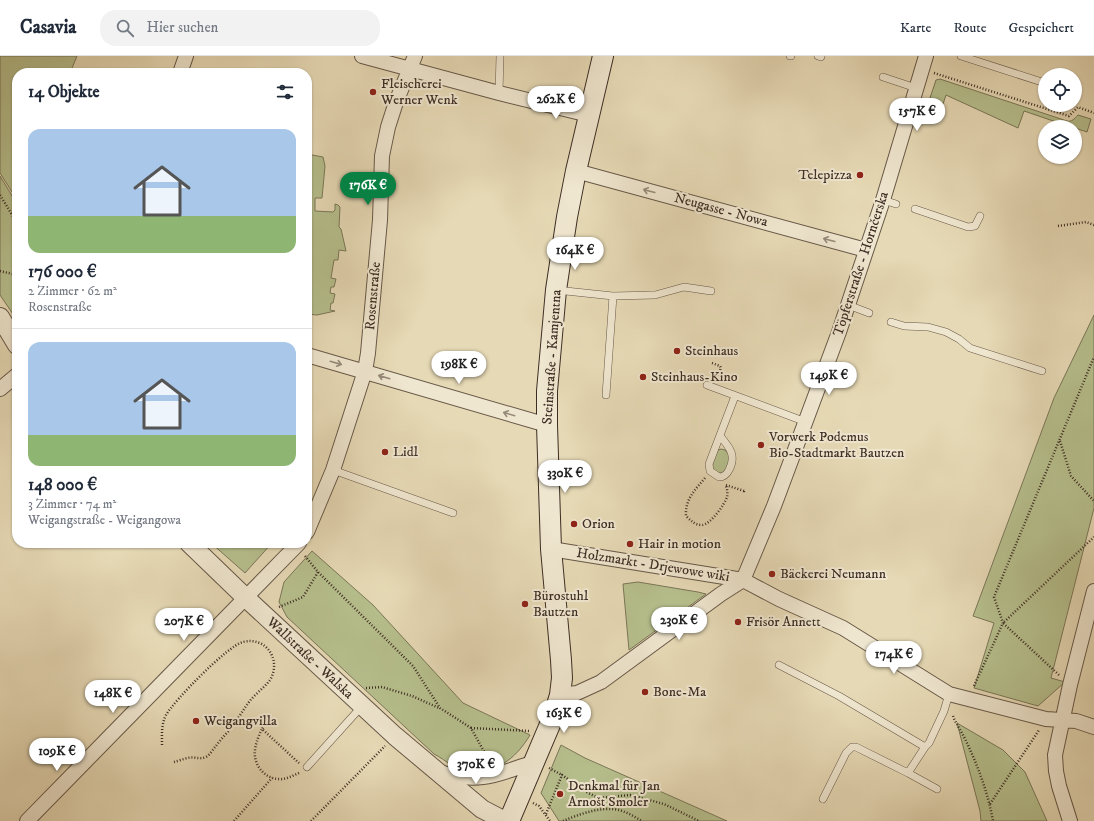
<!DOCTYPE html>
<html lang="de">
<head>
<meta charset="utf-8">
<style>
	:root { --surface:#fff; --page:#f2f2f3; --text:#1f2937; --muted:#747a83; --line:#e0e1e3; --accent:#0b8043 }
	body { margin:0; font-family:"IM FELL DW Pica",serif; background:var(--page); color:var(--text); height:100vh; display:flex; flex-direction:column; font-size:15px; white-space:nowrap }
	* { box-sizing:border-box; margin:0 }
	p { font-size:13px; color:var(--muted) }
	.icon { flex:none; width:22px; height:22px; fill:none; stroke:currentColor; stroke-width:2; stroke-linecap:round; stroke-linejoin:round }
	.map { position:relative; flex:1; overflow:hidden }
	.details { position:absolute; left:12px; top:12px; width:300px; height:480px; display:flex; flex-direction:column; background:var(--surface); border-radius:16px; box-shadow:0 1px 3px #0004 }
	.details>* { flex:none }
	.fabs { position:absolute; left:1038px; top:12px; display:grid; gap:8px }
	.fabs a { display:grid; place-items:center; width:44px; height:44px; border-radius:50%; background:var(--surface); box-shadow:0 1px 3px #0004; font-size:20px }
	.price { position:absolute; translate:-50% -34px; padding:0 9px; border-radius:14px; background:#fff; color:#222; font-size:13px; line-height:26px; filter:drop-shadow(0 1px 2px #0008) }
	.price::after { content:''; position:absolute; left:50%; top:24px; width:12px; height:9px; margin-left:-6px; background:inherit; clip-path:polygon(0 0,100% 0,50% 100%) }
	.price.current { background:var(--accent); color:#fff }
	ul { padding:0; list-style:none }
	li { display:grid; align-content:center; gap:8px; height:212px; padding:0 16px }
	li+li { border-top:1px solid var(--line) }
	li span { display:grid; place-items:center; height:124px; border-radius:12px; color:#555 }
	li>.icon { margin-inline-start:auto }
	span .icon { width:72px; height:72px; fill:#fffc; stroke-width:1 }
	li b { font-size:17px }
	h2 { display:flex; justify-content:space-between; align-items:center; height:48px; padding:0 16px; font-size:17px }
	header { display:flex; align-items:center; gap:24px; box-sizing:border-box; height:56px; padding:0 20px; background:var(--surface); border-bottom:1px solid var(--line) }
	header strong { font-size:19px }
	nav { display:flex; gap:22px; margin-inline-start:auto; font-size:14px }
	.search { width:280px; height:36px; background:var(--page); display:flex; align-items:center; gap:10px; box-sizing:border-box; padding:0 14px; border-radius:16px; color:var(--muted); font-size:15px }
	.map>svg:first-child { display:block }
	.green { fill:#b6bf8d; stroke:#7a7658 }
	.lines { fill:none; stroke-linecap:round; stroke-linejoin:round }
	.service-casing { stroke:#675848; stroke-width:8 }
	.minor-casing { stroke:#675848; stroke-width:16 }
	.tertiary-casing { stroke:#675848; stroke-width:20 }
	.secondary-casing { stroke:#3d2d24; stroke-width:22 }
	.path { stroke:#3d2d24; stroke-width:2.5; stroke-dasharray:1 2; stroke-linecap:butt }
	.service { stroke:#efe6cf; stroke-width:7 }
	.minor { stroke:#efe6cf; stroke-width:14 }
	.tertiary { stroke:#efe6cf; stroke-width:18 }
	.secondary { stroke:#efe6cf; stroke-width:20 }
	.oneway { stroke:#968a7a }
	.poi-dot { fill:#8f2418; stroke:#efe6cf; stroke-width:1.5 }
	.labels { text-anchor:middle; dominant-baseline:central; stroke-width:4; stroke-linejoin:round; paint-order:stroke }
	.poi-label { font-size:14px; fill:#3d2d24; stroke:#efe6cf; text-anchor:start }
	.street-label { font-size:14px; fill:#3d2d24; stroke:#efe6cf }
</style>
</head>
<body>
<header>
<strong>Casavia</strong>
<div class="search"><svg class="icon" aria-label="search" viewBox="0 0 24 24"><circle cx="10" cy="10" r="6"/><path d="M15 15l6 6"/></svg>Hier suchen</div>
<nav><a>Karte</a><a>Route</a><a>Gespeichert</a></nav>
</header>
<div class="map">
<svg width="1094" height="765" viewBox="0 0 1094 765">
	<rect width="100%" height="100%" fill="#e6d9b5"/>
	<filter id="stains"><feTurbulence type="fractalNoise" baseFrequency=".005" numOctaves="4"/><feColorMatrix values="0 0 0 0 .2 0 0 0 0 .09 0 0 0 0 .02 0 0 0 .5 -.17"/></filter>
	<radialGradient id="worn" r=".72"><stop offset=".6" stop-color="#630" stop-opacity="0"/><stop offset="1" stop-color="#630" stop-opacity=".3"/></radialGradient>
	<path class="green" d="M0,0H77L70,17H17V133L12,136L0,117Z
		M940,23L1067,65C1072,66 1074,63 1078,59L1091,63L1087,76L1075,72V71H1071L1024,55L1018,72L946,39L943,48L931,44L930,42L936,24Z
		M307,98L323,101L325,110L322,142H315V155L333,156L335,154V148L338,149L340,151L339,171L341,173L346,195L339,194L338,204H334L331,222L336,223L334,231H331L330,237L335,238L333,247H331L330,254L335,255L317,259L307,258Z
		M0,120L17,148V264L0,239Z
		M1094,259V452L1051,622L1065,626L1038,650L974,632L994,567L973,560L1054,342Z
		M721,393L725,394L730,400L728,411L722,417C706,418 714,403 718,394Z
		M211,487H272L245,517Z
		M312,495L373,549L463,647L530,679C515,704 495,719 465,712C460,711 455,710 450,708C445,705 440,701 434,698L287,561L279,546L284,526Z
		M638,526L698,536L706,538L629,594L623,528Z
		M957,667L1003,694L1025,716L1047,765H981L980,755Z
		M561,689L585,702L727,765H559L541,737Z"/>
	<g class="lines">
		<g class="service-casing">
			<path id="service" d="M790,0H791
				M818,0L821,1
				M961,0L1045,27
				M883,21L916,32
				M499,37L500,0
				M883,144L896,148
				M915,153L968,171L975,170L980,160
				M556,234L613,240L655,239L684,231L711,235
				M848,249L869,257
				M891,266L904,270L928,271L946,276L959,283L970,292L1042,315
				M707,329L806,366
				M606,339L613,240
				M720,380C729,391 737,399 729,414C727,418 724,421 719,421L710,415L709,408L735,340
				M333,414L453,457
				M779,609L839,640L925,691L929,687L944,655L949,638
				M307,711L362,650
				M908,717L937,733
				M823,743L846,697L852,691H856L908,717L925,691"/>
		</g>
		<g class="minor-casing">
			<path id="minor" d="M362,0L499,37L589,59
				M180,17L186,0
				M576,115L866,194
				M307,299L547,369
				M0,333L17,319
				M307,476L333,414L365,315L368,297L380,164L382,100L388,71L396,46L415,0
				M551,493L743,524L779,543L843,572L949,638L1046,663L1076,665L1094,671
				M743,524L774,450L839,276L883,144L926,0
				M560,639L577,637L601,626L721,538L743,524
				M440,716C478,729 499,718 534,706
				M27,765L299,487
				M1070,765L1059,730L1056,715L1055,699L1070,629L1094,535"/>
		</g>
		<g class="tertiary-casing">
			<path id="tertiary" d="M0,261L17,289
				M189,487L246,542L395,680L482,753L505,765"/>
		</g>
		<g class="secondary-casing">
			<path id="secondary" d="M509,765L554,659L560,639L562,622L561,604L551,493L547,369V335L556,234L567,161L576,115L603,0"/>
		</g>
		<path class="path" d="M934,17L1069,60L1078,51L1094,57
			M0,139L17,167
			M1058,170L1086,166L1094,169
			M0,215L17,219
			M712,307L720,310L721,312L717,324
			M1060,385L1071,420L1094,445
			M705,422C695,434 685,443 686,460C691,465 695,469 702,469C710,469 725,448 727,441C728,437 727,433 726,429
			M726,429L744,435V433
			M305,500L318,516L413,610L440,652L471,672L487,701L488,708
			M279,551L303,541L318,516
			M1059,619L1003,567L1094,481
			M974,630L1003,567L994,541L1094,301
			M366,632L382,631L412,640L439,652
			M953,660C956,668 962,676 966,685C978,710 988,737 993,765
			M259,665L264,670L262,673
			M471,672L530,675
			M162,689C162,679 161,669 166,659C174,645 227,590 243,586C266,580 282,604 270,624C264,632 255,638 249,646C243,654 238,663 232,671C227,677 221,683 216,690C213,693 210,699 206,701C199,704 194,700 188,702C183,703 178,705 174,706
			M549,712L562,719
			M299,717C292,720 285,724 278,723C263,722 253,707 255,694C256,686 259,679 262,673L299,707
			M599,742L600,753
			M533,747L539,750L550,765
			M990,748L1039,674
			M546,758L562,719L588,737L599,742L630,739L664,748L699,765
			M234,765L272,722
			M311,765L385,690
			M563,765C580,758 601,750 619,754C627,756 635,761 642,765"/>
		<use href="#service" class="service"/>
		<use href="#minor" class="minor"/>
		<use href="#tertiary" class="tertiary"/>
		<use href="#secondary" class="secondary"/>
	</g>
	<defs><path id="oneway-shaft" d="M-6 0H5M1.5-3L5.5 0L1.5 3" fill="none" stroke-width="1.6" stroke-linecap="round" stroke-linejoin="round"/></defs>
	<g class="oneway">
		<use href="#oneway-shaft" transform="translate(649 135) rotate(-165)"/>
		<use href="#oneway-shaft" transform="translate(829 184) rotate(-165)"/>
		<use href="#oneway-shaft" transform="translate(336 307) rotate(16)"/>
		<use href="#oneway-shaft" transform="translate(384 321) rotate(-164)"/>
		<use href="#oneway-shaft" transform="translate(509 358) rotate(-164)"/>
	</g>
	<g class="poi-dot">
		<circle cx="373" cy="36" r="4"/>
		<circle cx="860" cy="119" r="4"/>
		<circle cx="677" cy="295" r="4"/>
		<circle cx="643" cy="321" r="4"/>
		<circle cx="761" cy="389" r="4"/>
		<circle cx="385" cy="396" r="4"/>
		<circle cx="574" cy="468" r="4"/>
		<circle cx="630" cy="488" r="4"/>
		<circle cx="772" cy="518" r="4"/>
		<circle cx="525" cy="548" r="4"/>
		<circle cx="738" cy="566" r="4"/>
		<circle cx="645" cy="636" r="4"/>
		<circle cx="196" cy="665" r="4"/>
		<circle cx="560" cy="738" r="4"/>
	</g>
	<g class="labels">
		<g class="poi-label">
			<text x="381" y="28">Fleischerei<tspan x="381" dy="16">Werner Wenk</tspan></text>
			<text x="852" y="119" text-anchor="end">Telepizza</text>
			<text x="685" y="295">Steinhaus</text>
			<text x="651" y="321">Steinhaus-Kino</text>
			<text x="769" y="381">Vorwerk Podemus<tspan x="769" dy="16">Bio-Stadtmarkt Bautzen</tspan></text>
			<text x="393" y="396">Lidl</text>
			<text x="582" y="468">Orion</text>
			<text x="638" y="488">Hair in motion</text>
			<text x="780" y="518">Bäckerei Neumann</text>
			<text x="533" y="540">Bürostuhl<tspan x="533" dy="16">Bautzen</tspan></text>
			<text x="746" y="566">Frisör Annett</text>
			<text x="653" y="636">Bone-Ma</text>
			<text x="204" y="665">Weigangvilla</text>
			<text x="568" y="730">Denkmal für Jan<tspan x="568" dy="16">Arnošt Smoler</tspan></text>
		</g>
		<g class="street-label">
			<text transform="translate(721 154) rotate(15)">Neugasse - Nowa</text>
			<text transform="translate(861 208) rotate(-72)">Töpferstraße - Hornčerska</text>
			<text transform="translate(373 240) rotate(-85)">Rosenstraße</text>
			<text transform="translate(552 301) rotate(-86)">Steinstraße - Kamjentna</text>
			<text transform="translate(653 509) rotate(9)">Holzmarkt - Drjewowe wiki</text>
			<text transform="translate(310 602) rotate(43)">Wallstraße - Walska</text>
		</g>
	</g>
	<rect width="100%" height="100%" filter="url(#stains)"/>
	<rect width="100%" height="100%" fill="url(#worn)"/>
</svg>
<div class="fabs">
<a><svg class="icon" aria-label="locate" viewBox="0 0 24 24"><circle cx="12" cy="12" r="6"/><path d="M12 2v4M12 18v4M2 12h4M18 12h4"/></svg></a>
<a><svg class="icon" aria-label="layers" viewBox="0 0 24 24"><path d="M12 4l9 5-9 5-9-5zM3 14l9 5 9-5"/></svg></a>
</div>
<b class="price" style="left:556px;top:64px">262K €</b>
<b class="price" style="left:917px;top:76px">157K €</b>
<b class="price current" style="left:368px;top:150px">176K €</b>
<b class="price" style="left:575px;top:215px">164K €</b>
<b class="price" style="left:459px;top:329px">198K €</b>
<b class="price" style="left:829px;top:340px">149K €</b>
<b class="price" style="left:565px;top:438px">330K €</b>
<b class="price" style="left:679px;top:585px">230K €</b>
<b class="price" style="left:184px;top:586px">207K €</b>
<b class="price" style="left:894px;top:619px">174K €</b>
<b class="price" style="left:113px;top:658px">148K €</b>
<b class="price" style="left:564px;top:678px">163K €</b>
<b class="price" style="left:57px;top:716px">109K €</b>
<b class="price" style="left:476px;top:729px">370K €</b>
<section class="details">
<h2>14 Objekte<svg class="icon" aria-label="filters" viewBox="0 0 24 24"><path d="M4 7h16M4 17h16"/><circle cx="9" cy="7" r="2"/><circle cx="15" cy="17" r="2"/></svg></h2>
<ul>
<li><span style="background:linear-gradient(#a9c7e8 70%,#8fb573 0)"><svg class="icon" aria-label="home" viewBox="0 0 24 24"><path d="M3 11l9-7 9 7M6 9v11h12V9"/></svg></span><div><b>176 000 €</b><p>2 Zimmer · 62 m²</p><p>Rosenstraße</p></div></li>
<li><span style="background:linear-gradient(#a9c7e8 75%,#8fb573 0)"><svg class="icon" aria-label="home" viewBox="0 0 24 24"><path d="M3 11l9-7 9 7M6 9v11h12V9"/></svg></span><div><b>148 000 €</b><p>3 Zimmer · 74 m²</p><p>Weigangstraße - Weigangowa</p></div></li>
</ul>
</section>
</div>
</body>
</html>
